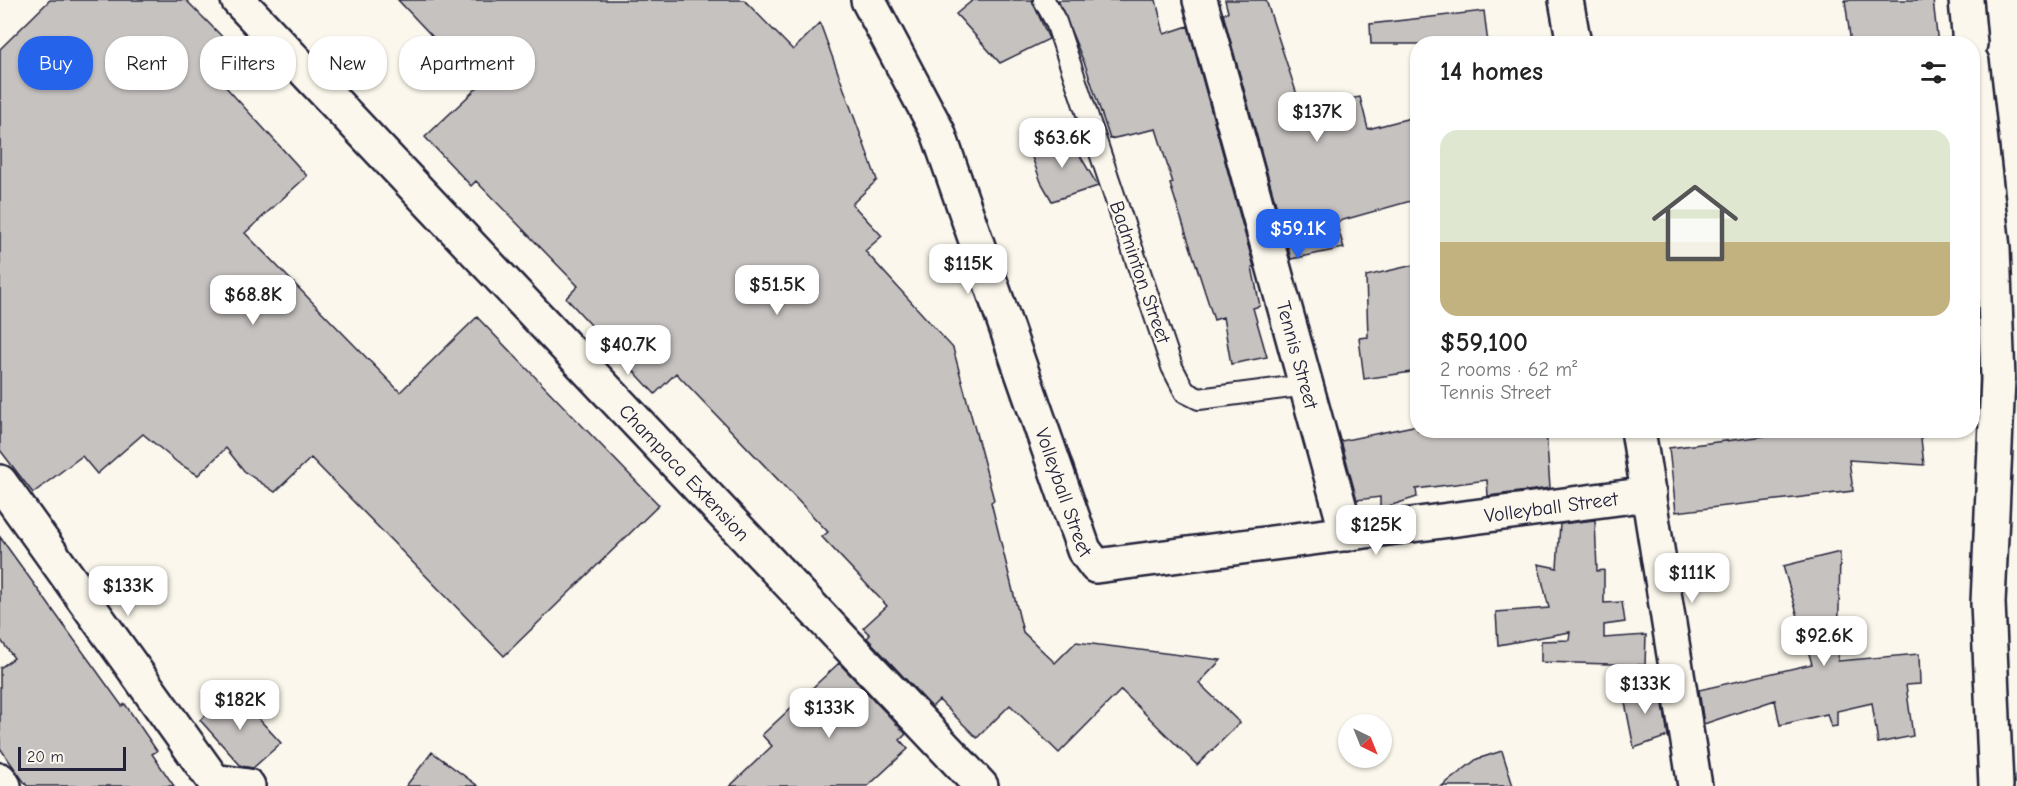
<!DOCTYPE html>
<html lang="en">
<head>
<meta charset="utf-8">
<style>
	:root { --surface:#fff; --page:#f2f2f2; --text:#222; --muted:#767676; --accent:#2563eb }
	body { margin:0; font-family:"Comic Neue",sans-serif; background:var(--page); color:var(--text); height:100vh; display:flex; flex-direction:column; font-size:22px; white-space:nowrap }
	* { box-sizing:border-box; margin:0 }
	p { font-size:20px; color:var(--muted) }
	.icon { flex:none; width:33px; height:33px; fill:none; stroke:currentColor; stroke-width:2; stroke-linecap:round; stroke-linejoin:round }
	.map { position:relative; flex:1; overflow:hidden }
	.sheet { position:absolute; left:1410px; top:36px; width:570px; height:402px; display:flex; flex-direction:column; background:var(--surface); border-radius:24px; box-shadow:0 2px 4px #0004 }
	.sheet>* { flex:none }
	.hud { position:absolute; left:18px; top:36px; width:570px; height:54px; display:flex; gap:12px }
	.needle { width:39px; rotate:137deg }
	.buttons { position:absolute; left:1338px; top:714px; display:grid; gap:12px }
	.buttons a { display:grid; place-items:center; width:54px; height:54px; border-radius:50%; background:var(--surface); box-shadow:0 2px 4px #0004; font-size:30px }
	.scale { position:absolute; left:18px; bottom:15px; width:108px; box-sizing:border-box; padding-left:6px; border:3px solid #22223b; border-top:0; font-size:16px; line-height:21px; white-space:nowrap; color:#22223b; -webkit-text-stroke:4px #fbf7ec; paint-order:stroke }
	.price { position:absolute; translate:-50% -51px; padding:0 14px; border-radius:12px; background:#fff; color:#222; font-size:20px; line-height:39px; filter:drop-shadow(0 2px 3px #0008) }
	.price::after { content:''; position:absolute; left:50%; top:36px; width:18px; height:14px; margin-left:-9px; background:inherit; clip-path:polygon(0 0,100% 0,50% 100%) }
	.price.current { background:var(--accent); color:#fff }
	ul { padding:0; list-style:none }
	li { display:grid; align-content:center; gap:12px; height:318px; padding:0 30px }
	li span { display:grid; place-items:center; height:186px; border-radius:18px; color:#555 }
	li>.icon { margin-inline-start:auto }
	span .icon { width:108px; height:108px; fill:#fffc; stroke-width:1 }
	li b { font-size:26px }
	h2 { display:flex; justify-content:space-between; align-items:center; height:72px; padding:0 30px; font-size:26px }
	.pill { padding:0 21px; border-radius:24px; background:var(--surface); box-shadow:0 2px 4px #0004; font-size:21px; line-height:54px }
	.pill.current { background:var(--accent); color:#fff }
	.map>svg:first-child { display:block }
	.building { fill:#c6c2c0; stroke:#22223b; stroke-width:1.5 }
	.lines { fill:none; stroke-linecap:round; stroke-linejoin:round }
	.service-casing { stroke:#22223b; stroke-width:24 }
	.minor-casing { stroke:#22223b; stroke-width:38 }
	.service { stroke:#fbf7ec; stroke-width:20 }
	.minor { stroke:#fbf7ec; stroke-width:33 }
	.labels { text-anchor:middle; dominant-baseline:central; stroke-width:5; stroke-linejoin:round; paint-order:stroke }
	.street-label { font-size:20px; fill:#22223b; stroke:#fbf7ec }
</style>
</head>
<body>
<div class="map">
<svg width="2017" height="786" viewBox="0 0 2017 786">
	<rect width="100%" height="100%" fill="#fbf7ec"/>
	<filter id="ink" filterUnits="userSpaceOnUse"><feTurbulence type="fractalNoise" baseFrequency=".0167" numOctaves="2"/><feDisplacementMap in="SourceGraphic" scale="12" xChannelSelector="R" yChannelSelector="G"/><feConvolveMatrix kernelMatrix="1 2 1 2 8 2 1 2 1" color-interpolation-filters="sRGB"/></filter>
	<g filter="url(#ink)">
		<path class="building" d="M50,0H186L247,62L224,85L307,176L245,233L400,392L477,317L659,505L504,656L311,458L275,492L245,472L226,448L198,475L178,463L143,434L97,474L82,456L33,493L0,450V49Z
			M398,0H744L793,50L820,23L877,180L852,204L882,236L865,251L953,348L994,500L991,502L1023,632L1055,663L1076,642L1221,660L1199,683L1240,723L1197,765L1121,690L1059,753L1010,705L977,738L939,700L932,707L867,638L870,635L863,628L887,606L822,537L828,532L676,373L655,394L566,298L578,286L476,181L471,186L425,137L479,86Z
			M973,0H1032L1049,39L1000,63L956,14Z
			M1058,0H1156L1164,34L1188,26L1254,267H1252L1260,306L1253,308L1267,357L1231,364L1223,317L1214,320L1170,184L1173,183L1156,129L1110,139L1086,67Z
			M1225,0H1266L1301,107L1360,97L1368,129L1418,116V199L1336,222L1344,248L1291,259L1223,14L1228,12Z
			M1845,0H1933L1938,44H1851Z
			M1484,11L1488,44H1371L1370,24Z
			M1069,137L1098,186L1052,201L1041,182L1029,149Z
			M1418,264V371L1364,379L1359,338L1368,337L1366,276Z
			M1418,425V430H1546L1550,488L1488,496L1487,480L1416,489L1417,497L1380,509V497L1357,500L1341,441Z
			M1812,430H1920L1924,465L1849,460L1853,491L1676,512L1669,448Z
			M1595,520L1597,571L1604,570V603L1622,602L1625,622L1604,625V638L1646,635L1645,665L1541,662V641L1569,640L1570,632L1498,645L1496,612L1549,608L1538,564L1557,568L1560,524Z
			M0,537L122,706L125,704L157,751L152,754L174,786H27L0,748V668L14,658L0,639Z
			M1840,552L1838,661L1919,654L1920,684L1906,685L1913,736L1878,743L1872,703L1837,711V726L1831,727L1827,714L1780,725L1775,700L1704,724L1699,690L1812,664L1783,566Z
			M839,663L906,734L900,740L908,749L868,786H730L772,746L762,735Z
			M1652,685L1655,700L1662,698L1668,736L1634,748L1622,687Z
			M232,690L281,743L253,768L241,766L200,720Z
			M1502,751L1513,786H1442L1477,759Z
			M432,752L478,786H406Z"/>
		<g class="lines">
			<g class="service-casing">
				<path id="service" d="M1044,0L1056,22L1172,367L1185,392L1199,399L1307,385"/>
			</g>
			<g class="minor-casing">
				<g id="minor">
					<path id="s1" d="M238,0L981,786"/>
					<path id="s2" d="M868,0L938,132L1084,550L1096,566L1649,494"/>
					<path id="s3" d="M1200,0L1347,534"/>
					<path d="M1566,0L1574,44"/>
					<path d="M1966,0L1970,44"/>
					<path d="M1972,62L1993,248L1998,379L1988,603L1996,786"/>
					<path d="M1638,430L1695,786"/>
					<path d="M0,482L214,781L248,786"/>
					<path d="M0,780L4,786"/>
				</g>
			</g>
			<use href="#service" class="service"/>
			<use href="#minor" class="minor"/>
		</g>
	</g>
	<g class="labels">
		<g class="street-label">
			<text transform="translate(1140 272) rotate(71)">Badminton Street</text>
			<text stroke="none"><textPath href="#s3" startOffset="368">Tennis Street</textPath></text>
			<text stroke="none"><textPath href="#s1" startOffset="650">Champaca Extension</textPath></text>
			<text stroke="none"><textPath href="#s2" startOffset="531">Volleyball Street</textPath></text>
			<text stroke="none"><textPath href="#s2" startOffset="1071">Volleyball Street</textPath></text>
		</g>
	</g>
</svg>
<div class="buttons">
<a><svg class="needle" viewBox="-14 -14 28 28"><path d="M0-13l5 13h-10z" fill="#e53935"/><path d="M0 13l5-13h-10z" fill="#767676"/></svg></a>
</div>
<div class="scale">20 m</div>
<b class="price" style="left:1317px;top:143px">$137K</b>
<b class="price" style="left:1062px;top:169px">$63.6K</b>
<b class="price current" style="left:1298px;top:260px">$59.1K</b>
<b class="price" style="left:968px;top:295px">$115K</b>
<b class="price" style="left:777px;top:316px">$51.5K</b>
<b class="price" style="left:253px;top:326px">$68.8K</b>
<b class="price" style="left:628px;top:376px">$40.7K</b>
<b class="price" style="left:1376px;top:556px">$125K</b>
<b class="price" style="left:1692px;top:604px">$111K</b>
<b class="price" style="left:128px;top:617px">$133K</b>
<b class="price" style="left:1824px;top:667px">$92.6K</b>
<b class="price" style="left:1645px;top:715px">$133K</b>
<b class="price" style="left:240px;top:731px">$182K</b>
<b class="price" style="left:829px;top:739px">$133K</b>
<div class="hud">
<a class="pill current">Buy</a>
<a class="pill">Rent</a>
<a class="pill">Filters</a>
<a class="pill">New</a>
<a class="pill">Apartment</a>
</div>
<section class="sheet">
<h2>14 homes<svg class="icon" aria-label="filters" viewBox="0 0 24 24"><path d="M4 7h16M4 17h16"/><circle cx="9" cy="7" r="2"/><circle cx="15" cy="17" r="2"/></svg></h2>
<ul>
<li><span style="background:linear-gradient(#dfe7d0 60%,#c2b280 0)"><svg class="icon" aria-label="home" viewBox="0 0 24 24"><path d="M3 11l9-7 9 7M6 9v11h12V9"/></svg></span><div><b>$59,100</b><p>2 rooms · 62 m²</p><p>Tennis Street</p></div></li>
</ul>
</section>
</div>
</body>
</html>
